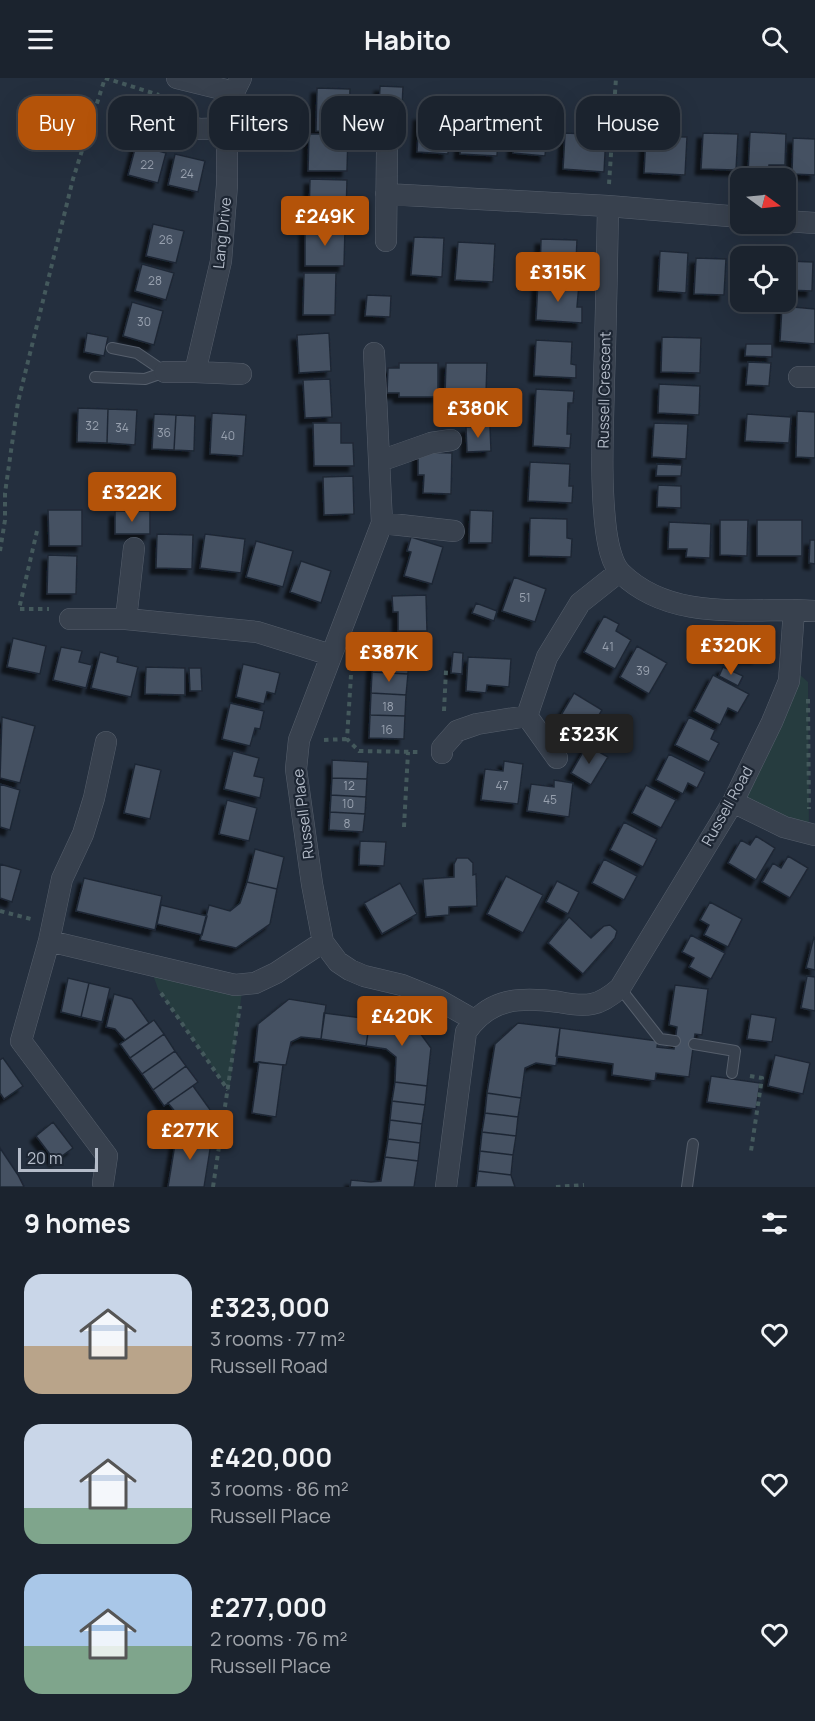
<!DOCTYPE html>
<html lang="en">
<head>
<meta charset="utf-8">
<style>
	:root { --surface:#1b232e; --page:#282f3a; --text:#f1f3f6; --muted:#a0a4aa; --line:#39404a; --accent:#b45309 }
	body { margin:0; font-family:Manrope,sans-serif; background:var(--page); color:var(--text); height:100vh; display:flex; flex-direction:column; font-size:22px; white-space:nowrap }
	* { box-sizing:border-box; margin:0 }
	p { font-size:20px; color:var(--muted) }
	.icon { flex:none; width:33px; height:33px; fill:none; stroke:currentColor; stroke-width:2; stroke-linecap:round; stroke-linejoin:round }
	.map { position:relative; height:1109px; overflow:hidden }
	.drawer { display:flex; flex-direction:column; background:var(--surface); flex:1 }
	.drawer>* { flex:none }
	.guide { position:absolute; left:18px; top:18px; width:780px; height:54px; display:flex; gap:12px }
	.needle { width:39px; rotate:105deg }
	.controls { position:absolute; left:730px; top:90px; display:grid; gap:12px }
	.controls a { display:grid; place-items:center; width:66px; height:66px; border-radius:12px; background:var(--surface); box-shadow:0 6px 24px #0002,0 0 0 2px var(--line); font-size:30px }
	.scale { position:absolute; left:18px; bottom:15px; width:80px; box-sizing:border-box; padding-left:6px; border:3px solid #b4bcc9; border-top:0; font-size:16px; line-height:21px; white-space:nowrap; color:#b4bcc9; -webkit-text-stroke:4px #1d2633; paint-order:stroke }
	.price { position:absolute; translate:-50% -51px; padding:0 14px; border-radius:6px; background:var(--accent); color:#fff; font-size:20px; line-height:39px; filter:drop-shadow(0 2px 3px #0008) }
	.price::after { content:''; position:absolute; left:50%; top:36px; width:18px; height:14px; margin-left:-9px; background:inherit; clip-path:polygon(0 0,100% 0,50% 100%) }
	.price.active { background:#222; color:#fff }
	ul { padding:0; list-style:none }
	li { display:flex; align-items:center; gap:18px; height:150px; padding:0 24px }
	li span { display:grid; place-items:center; flex:none; width:168px; height:120px; border-radius:18px; color:#555 }
	li>.icon { margin-inline-start:auto }
	span .icon { width:72px; height:72px; fill:#fffc; stroke-width:1 }
	li b { font-size:26px }
	h2 { display:flex; justify-content:space-between; align-items:center; height:72px; padding:0 24px; font-size:26px }
	.chip { padding:0 21px; border-radius:18px; background:var(--surface); box-shadow:0 6px 24px #0002,0 0 0 2px var(--line); font-size:21px; line-height:54px }
	.chip.active { background:var(--accent); color:#fff }
	header { display:flex; justify-content:space-between; align-items:center; height:78px; padding:0 24px; background:var(--surface); font-size:27px; font-weight:700 }
	.map>svg:first-child { display:block }
	.green { fill:#263c3f }
	.building { fill:#455162; stroke:#1f2835; stroke-width:1.5; filter:url(#shadow) }
	.lines { fill:none; stroke-linecap:round; stroke-linejoin:round }
	.lane-casing { stroke:#565f6c; stroke-width:12 }
	.street-casing { stroke:#565f6c; stroke-width:22 }
	.path { stroke:#44595c; stroke-width:4; stroke-dasharray:4.5 4.5; stroke-linecap:butt }
	.lane { stroke:#38414e; stroke-width:10 }
	.street { stroke:#38414e; stroke-width:21 }
	.labels { text-anchor:middle; dominant-baseline:central; stroke-width:4.5; stroke-linejoin:round; paint-order:stroke }
	.number-label { font-size:12px; fill:#98a1af }
	.street-label { font-size:15px; fill:#b4bcc9; stroke:#1d2633 }
</style>
</head>
<body>
<header><svg class="icon" aria-label="menu" viewBox="0 0 24 24"><path d="M4 6h16M4 12h16M4 18h16"/></svg>Habito<svg class="icon" aria-label="search" viewBox="0 0 24 24"><circle cx="10" cy="10" r="6"/><path d="M15 15l6 6"/></svg></header>
<div class="map">
<svg width="815" height="1109" viewBox="0 0 815 1109">
	<defs>
		<filter id="shadow"><feDropShadow dx="-5.5" dy="5.5" stdDeviation="1.5" flood-color="#0009"/></filter>
	</defs>
	<rect width="100%" height="100%" fill="#242f3e"/>
	<path class="green" d="M791,589L808,604L809,756L733,724Z
		M150,888L243,906L229,1013L158,911Z"/>
	<path class="building" d="M380,8L403,9L402,30H379Z
		M317,10L350,11L349,54L316,53Z
		M419,37L450,39L448,76L417,74Z
		M462,39L499,41L497,78L460,76Z
		M515,41L548,44L545,78L513,75Z
		M750,54L786,56L785,87H769L768,97L748,96Z
		M565,55L606,57L604,94L563,91Z
		M703,55L738,56L736,92L701,91Z
		M309,56H348L347,93H308Z
		M646,58L687,59L685,97L644,95Z
		M793,60L815,61V97L792,96Z
		M136,67L166,75L158,105L128,97Z
		M175,76L205,83L198,114L168,107Z
		M310,101L347,102L346,139L309,138Z
		M153,146L184,153L176,185L146,178Z
		M305,151H345L344,188H305Z
		M414,159L444,160L442,199L411,197Z
		M541,161L577,162L576,184H581L580,198L540,196Z
		M458,164L495,166L493,204L455,202Z
		M660,173L688,175L686,215L658,213Z
		M696,180L726,181L724,217L694,216Z
		M786,183L813,184L812,213L786,212Z
		M142,186L174,195L166,222L135,213Z
		M304,195H336L335,237H303Z
		M538,203L579,206L577,229H582V245L536,242Z
		M367,217L391,218L390,239L365,238Z
		M132,224L163,233L154,267L123,258Z
		M782,228L815,231V266L780,263Z
		M87,255L108,259L104,278L84,274Z
		M329,255L331,293L299,295L297,257Z
		M662,259L701,260L700,295L661,294Z
		M536,262L572,264L571,286L576,287V300L534,298Z
		M746,266H772V279L745,278Z
		M748,284L771,285L769,308L746,307Z
		M399,285H438V319H399V315H387L388,290H399Z
		M446,285H487L486,316H445Z
		M330,301L332,339L305,340L303,302Z
		M659,306L700,308L699,337L658,335Z
		M536,311L574,313L573,325H568L567,356H571L570,370L533,368Z
		M78,330L108,331L107,365L77,364Z
		M108,331L137,332L135,367L107,365Z
		M797,333L815,334V380L796,379Z
		M212,335L246,337L243,378L210,376Z
		M154,336L176,337L174,372L152,371Z
		M747,336L791,339L789,365L745,363Z
		M176,337L195,338L194,373L174,372Z
		M313,345H341V365H353L354,388H314Z
		M654,345L688,346L686,381L652,379Z
		M490,348L491,373L467,374L466,349Z
		M418,374L452,375L451,416L423,415L424,397H418Z
		M530,384L570,386L569,408H573L572,425L528,423Z
		M657,386L682,387L681,398H656Z
		M353,398L354,436L324,437L323,399Z
		M658,407L681,408V430L657,429Z
		M48,432H82V468H49Z
		M470,432L493,433L492,465H469Z
		M115,433H150V456H115Z
		M530,440L567,441V460L572,461L571,479L529,478Z
		M720,442H748L747,478L720,477Z
		M757,442H802V478H757Z
		M669,444L711,446L710,480L686,479L687,471H668Z
		M157,456L193,457L192,491L156,490Z
		M205,456L245,461L241,495L200,490Z
		M411,459L443,469L432,506L404,498L411,474L407,473Z
		M810,462H815V486L809,485Z
		M256,463L293,473L283,509L246,499Z
		M48,477L77,478L76,516H47Z
		M301,483L331,493L321,525L290,514Z
		M514,499L546,511L535,544L502,533Z
		M426,517L427,553H398V534H393L392,518Z
		M476,525L497,533L494,543L472,535Z
		M604,538L619,546L616,553L631,562L615,591L584,574Z
		M725,547L757,548V580L724,579Z
		M13,560L46,568L40,596L7,589Z
		M637,568L667,585L649,616L620,599Z
		M61,569L82,573L79,584L92,587L86,610L53,602Z
		M374,572L409,574L408,596L372,594Z
		M100,574L118,579L117,584L138,589L131,619L91,610Z
		M453,574L463,575L462,596L451,595Z
		M468,579L511,581L509,609L487,607L486,615L466,613Z
		M243,586L280,595L275,616L267,614L264,626L236,619Z
		M146,589L185,590V617L145,616Z
		M723,589L743,598L738,608L719,598Z
		M189,590H201L202,613H190Z
		M372,594L408,596L406,617L371,615Z
		M713,597L749,616L738,635L728,630L720,647L694,633Z
		M371,615L406,617L405,638L370,637Z
		M574,615L602,632L585,661L557,644Z
		M230,625L264,633L260,651L255,650L250,668L222,661Z
		M370,637L405,638L404,661L369,660Z
		M2,639L35,648L20,705L0,700Z
		M689,639L715,652L711,661L719,665L709,684L675,667Z
		M587,667L608,679L591,707L571,695Z
		M233,673L259,680L254,698L264,700L260,720L224,711Z
		M669,676L705,694L697,710L688,705L683,716L656,702Z
		M332,682L368,684L367,701L332,700Z
		M504,683L523,686L518,726L481,722L485,691L503,693Z
		M135,686L161,692L150,741L124,735Z
		M332,700L367,701L366,719L331,717Z
		M554,702L573,705L569,739L527,733L531,706L554,709Z
		M0,706L20,712L10,752L0,749Z
		M646,707L676,722L661,750L632,735Z
		M331,717L366,719L365,736L330,734Z
		M227,722L257,730L249,763L219,756Z
		M330,734L365,736L363,754L329,752Z
		M624,744L657,761L643,789L610,772Z
		M756,758L775,770L756,802L728,785L741,762L750,767Z
		M360,763L386,764L384,788L359,787Z
		M255,771L284,779L277,811L247,804Z
		M788,778L808,790L790,820L762,804L773,785L781,790Z
		M457,780H468L473,785V797L476,796L477,828L449,829V837L426,839L423,801L454,799V786Z
		M604,781L637,798L624,822L592,805Z
		M0,786L21,792L12,824L0,820Z
		M506,798L543,817L523,855L487,836Z
		M84,800L162,818L155,852L76,833Z
		M557,803L579,814L568,836L546,824Z
		M247,804L277,811L270,846L236,870L200,862L209,827L230,833L240,825Z
		M400,805L417,836L382,856L364,825Z
		M710,824L742,841L728,869L704,857L709,847L700,842Z
		M161,827L207,838L202,857L157,846Z
		M569,839L591,860L604,848L610,847L617,853L615,860L583,896L548,865Z
		M691,857L725,875L711,901L689,889L694,880L682,874Z
		M814,859L815,860V892L806,890Z
		M807,898L815,899V933L801,930Z
		M68,900L89,905L81,939L61,934Z
		M89,905L110,910L102,944L81,939Z
		M675,907L708,911L702,957L695,956L689,999L656,995L655,1003L612,997L613,986L556,978L560,950L658,963L657,969L674,971L677,949L669,947Z
		M114,916L132,921L149,945L125,962L115,951L106,949Z
		M289,921L326,927L321,961L301,959L291,964L286,987L254,984L258,946Z
		M324,935L370,941L366,968L321,961Z
		M371,935L409,940L431,970L427,1008L395,1004L396,979L386,971L366,968Z
		M751,936L776,940L772,964L747,961Z
		M154,942L164,956L130,980L120,966Z
		M518,945L560,950L556,988L536,985L525,990L521,1020L487,1015L495,966Z
		M164,956L175,973L142,996L130,980Z
		M175,973L186,988L153,1012L142,996Z
		M775,977L810,985L803,1016L768,1008Z
		M3,980L23,1008L4,1021L0,1015V982Z
		M259,984L283,987L276,1039L252,1035Z
		M186,988L198,1004L164,1028L153,1012Z
		M711,998L760,1005L756,1031L707,1024Z
		M395,1004L427,1008L425,1027L392,1023Z
		M193,1008L211,1033L208,1052L180,1048L181,1041L168,1025Z
		M487,1015L521,1020L518,1039L485,1035Z
		M392,1023L425,1027L422,1046L390,1042Z
		M485,1035L518,1039L516,1058L482,1054Z
		M390,1042L422,1046L420,1065L388,1061Z
		M53,1044L73,1070L55,1083L36,1058Z
		M177,1054L212,1059L204,1109H168Z
		M482,1054L516,1058L513,1077L480,1073Z
		M388,1061L420,1065L418,1083L385,1079Z
		M0,1070L18,1097L24,1109H0Z
		M480,1073L513,1077L511,1097L478,1093Z
		M385,1079L418,1083L414,1109H350L351,1102L371,1104L381,1103Z
		M478,1093L511,1097L515,1109H476Z"/>
	<g class="lines">
		<g class="lane-casing">
			<path id="lane" d="M112,270L137,275L165,294
				M95,299L145,301L165,294
				M620,910L660,961L675,963
				M694,966L735,973L732,995
				M687,1109L693,1066"/>
		</g>
		<g class="street-casing">
			<path id="street" d="M177,0L234,14
				M241,0L234,14L227,50V107L221,183L195,294L241,296
				M158,42L200,51L227,50
				M386,116L608,128L741,139
				M608,128C607,186 606,244 604,302C603,351 600,403 606,452C608,466 611,485 621,495C667,540 735,532 794,532
				M786,143L815,145
				M386,163L387,72
				M374,275L382,445L299,662L296,691L312,806L323,864L338,884L350,892L364,898L402,907L439,922L474,942
				M165,294H195
				M799,299H815
				M380,383L431,365L451,362
				M382,445L454,453
				M70,541H126L257,554L331,577
				M126,541L134,470
				M442,675V670L457,653L477,646L527,638
				M557,680L527,638L547,579L580,525L619,494
				M733,724L784,749L815,757
				M49,863L235,907L255,905L276,895L323,864
				M103,1105L107,1078L21,963L49,863L62,801L83,756L94,720L106,664
				M446,1109L466,954C490,919 521,919 559,924C569,926 582,928 592,926C603,924 612,917 620,910L733,724L772,644L789,603L794,532L815,533"/>
		</g>
		<path class="path" d="M105,0L159,17
			M609,106L616,0
			M37,453L19,531H49
			M0,473L5,442V415L18,324L73,101L105,0
			M351,597L347,661L359,673L418,674
			M808,621L809,731
			M444,633L446,592
			M324,662L347,661
			M404,749L408,674
			M0,833L31,841
			M161,915L228,1012
			M750,998L762,1000L751,1073
			M213,1109L240,928
			M556,1109L584,1107"/>
		<use href="#lane" class="lane"/>
		<use href="#street" class="street"/>
	</g>
	<g class="labels">
		<g class="number-label">
			<text x="147" y="86">22</text>
			<text x="187" y="95">24</text>
			<text x="166" y="161">26</text>
			<text x="155" y="202">28</text>
			<text x="144" y="243">30</text>
			<text x="92" y="347">32</text>
			<text x="122" y="349">34</text>
			<text x="164" y="354">36</text>
			<text x="228" y="357">40</text>
			<text x="525" y="519">51</text>
			<text x="608" y="568">41</text>
			<text x="643" y="592">39</text>
			<text x="388" y="628">18</text>
			<text x="387" y="651">16</text>
			<text x="349" y="707">12</text>
			<text x="502" y="707">47</text>
			<text x="550" y="721">45</text>
			<text x="348" y="725">10</text>
			<text x="347" y="745">8</text>
		</g>
		<g class="street-label">
			<text transform="translate(222 155) rotate(-84)">Lang Drive</text>
			<text transform="translate(604 312) rotate(-89)">Russell Crescent</text>
			<text transform="translate(727 728) rotate(-61)">Russell Road</text>
			<text transform="translate(303 736) rotate(-97)">Russell Place</text>
		</g>
	</g>
</svg>
<div class="controls">
<a><svg class="needle" viewBox="-14 -14 28 28"><path d="M0-13l5 13h-10z" fill="#e53935"/><path d="M0 13l5-13h-10z" fill="#a0a4aa"/></svg></a>
<a><svg class="icon" aria-label="locate" viewBox="0 0 24 24"><circle cx="12" cy="12" r="6"/><path d="M12 2v4M12 18v4M2 12h4M18 12h4"/></svg></a>
</div>
<div class="scale">20 m</div>
<b class="price" style="left:325px;top:169px">£249K</b>
<b class="price" style="left:558px;top:225px">£315K</b>
<b class="price" style="left:478px;top:361px">£380K</b>
<b class="price" style="left:132px;top:445px">£322K</b>
<b class="price" style="left:731px;top:598px">£320K</b>
<b class="price" style="left:389px;top:605px">£387K</b>
<b class="price active" style="left:589px;top:687px">£323K</b>
<b class="price" style="left:402px;top:969px">£420K</b>
<b class="price" style="left:190px;top:1083px">£277K</b>
<div class="guide">
<a class="chip active">Buy</a>
<a class="chip">Rent</a>
<a class="chip">Filters</a>
<a class="chip">New</a>
<a class="chip">Apartment</a>
<a class="chip">House</a>
</div>
</div>
<section class="drawer">
<h2>9 homes<svg class="icon" aria-label="filters" viewBox="0 0 24 24"><path d="M4 7h16M4 17h16"/><circle cx="9" cy="7" r="2"/><circle cx="15" cy="17" r="2"/></svg></h2>
<ul>
<li><span style="background:linear-gradient(#c9d6e8 60%,#b9a48a 0)"><svg class="icon" aria-label="home" viewBox="0 0 24 24"><path d="M3 11l9-7 9 7M6 9v11h12V9"/></svg></span><div><b>£323,000</b><p>3 rooms · 77 m²</p><p>Russell Road</p></div><svg class="icon" aria-label="heart" viewBox="0 0 24 24"><path d="M12 20l-8-8c-3-5 5-10 8-4 3-6 11-1 8 4z"/></svg></li>
<li><span style="background:linear-gradient(#c9d6e8 70%,#7fa58c 0)"><svg class="icon" aria-label="home" viewBox="0 0 24 24"><path d="M3 11l9-7 9 7M6 9v11h12V9"/></svg></span><div><b>£420,000</b><p>3 rooms · 86 m²</p><p>Russell Place</p></div><svg class="icon" aria-label="heart" viewBox="0 0 24 24"><path d="M12 20l-8-8c-3-5 5-10 8-4 3-6 11-1 8 4z"/></svg></li>
<li><span style="background:linear-gradient(#a9c7e8 60%,#7fa58c 0)"><svg class="icon" aria-label="home" viewBox="0 0 24 24"><path d="M3 11l9-7 9 7M6 9v11h12V9"/></svg></span><div><b>£277,000</b><p>2 rooms · 76 m²</p><p>Russell Place</p></div><svg class="icon" aria-label="heart" viewBox="0 0 24 24"><path d="M12 20l-8-8c-3-5 5-10 8-4 3-6 11-1 8 4z"/></svg></li>
</ul>
</section>
</body>
</html>
